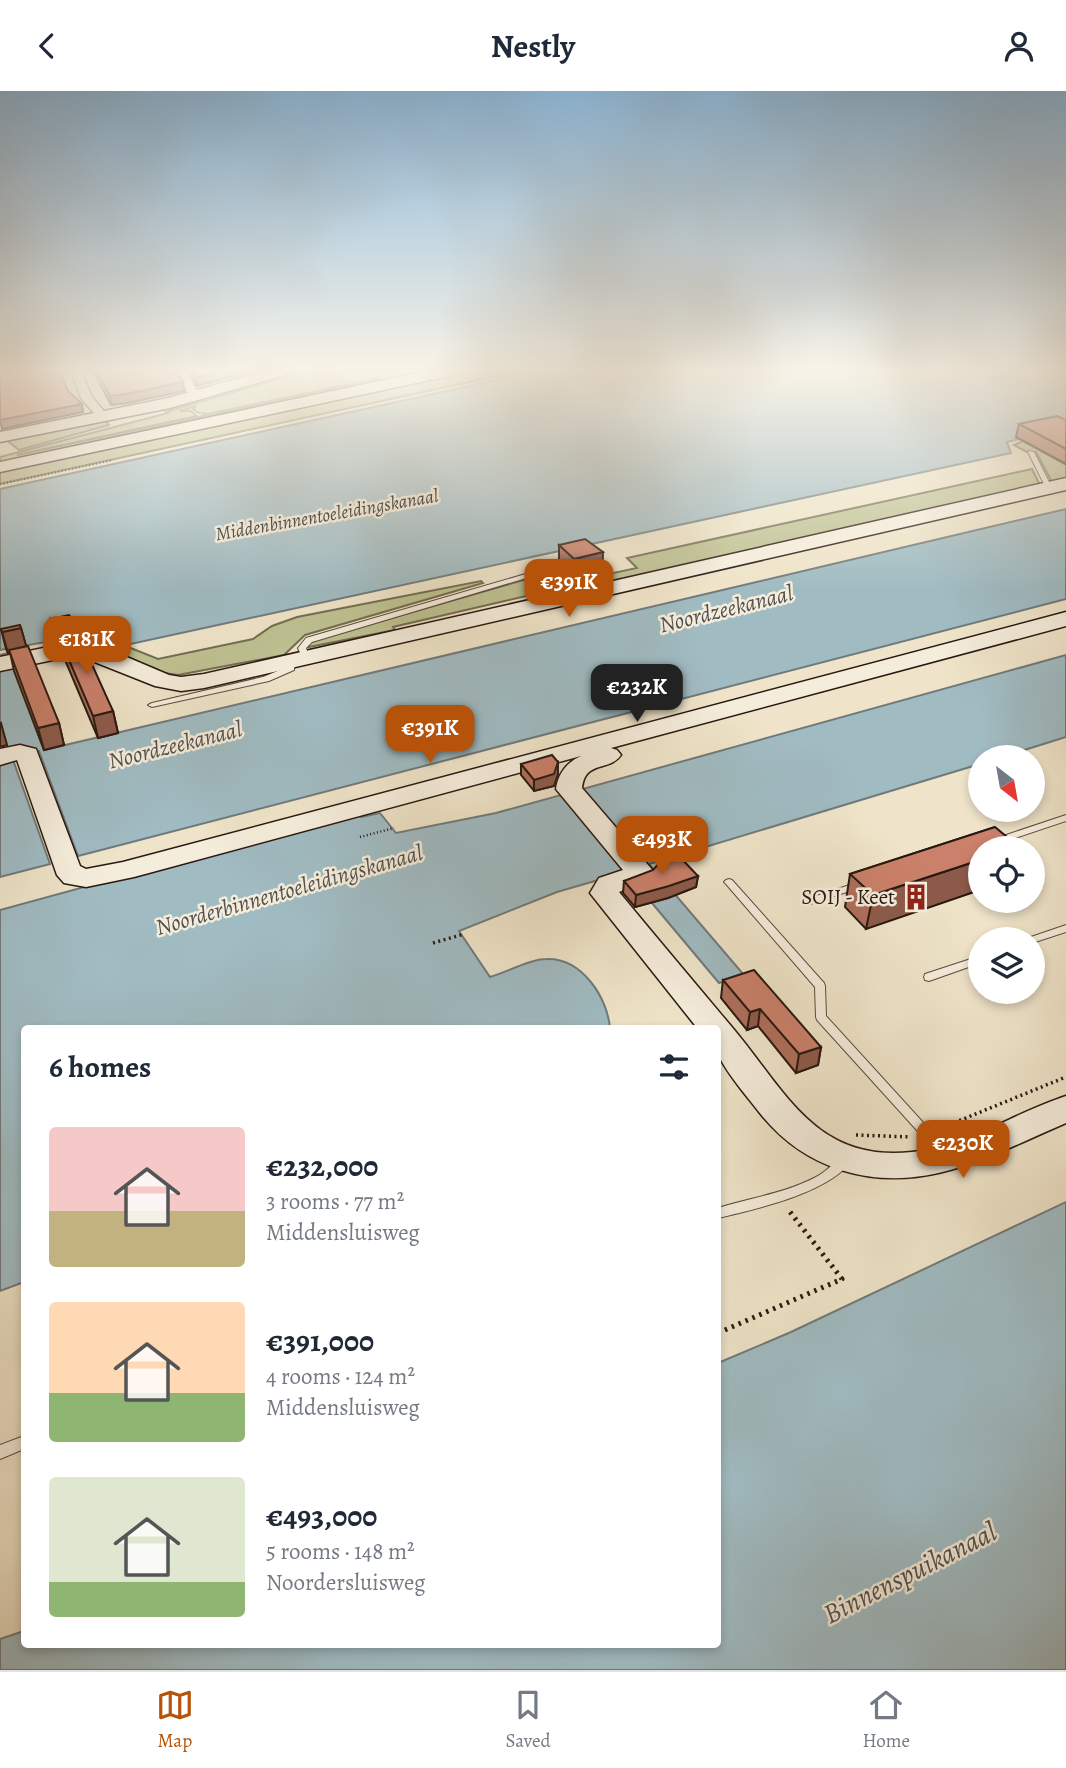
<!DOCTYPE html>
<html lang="en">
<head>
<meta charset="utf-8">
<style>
	:root { --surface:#fff; --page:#f2f2f3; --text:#1f2937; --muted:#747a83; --line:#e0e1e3; --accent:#b45309 }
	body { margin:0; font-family:Alegreya,serif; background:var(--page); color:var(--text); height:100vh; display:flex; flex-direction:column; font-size:26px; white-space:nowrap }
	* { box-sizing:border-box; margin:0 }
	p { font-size:23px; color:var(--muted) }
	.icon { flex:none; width:38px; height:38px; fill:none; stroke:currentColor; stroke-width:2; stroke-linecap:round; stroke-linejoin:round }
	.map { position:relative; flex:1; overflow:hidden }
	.side { position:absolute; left:21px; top:934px; width:700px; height:623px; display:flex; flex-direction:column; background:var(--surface); border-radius:7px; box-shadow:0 4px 10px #0003 }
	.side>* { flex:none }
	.needle { width:46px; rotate:149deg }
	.buttons { position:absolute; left:968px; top:654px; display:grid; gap:14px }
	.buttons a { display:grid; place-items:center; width:77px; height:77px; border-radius:50%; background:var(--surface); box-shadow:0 4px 10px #0003; font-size:35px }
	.price { position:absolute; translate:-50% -60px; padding:0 16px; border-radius:14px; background:var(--accent); color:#fff; font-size:23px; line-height:46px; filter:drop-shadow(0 2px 4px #0008) }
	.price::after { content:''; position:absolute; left:50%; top:42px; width:21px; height:16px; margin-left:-10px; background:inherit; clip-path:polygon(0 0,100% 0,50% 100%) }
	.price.current { background:#222; color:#fff }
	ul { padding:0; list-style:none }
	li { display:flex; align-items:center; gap:21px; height:175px; padding:0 28px }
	li span { display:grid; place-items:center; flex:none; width:196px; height:140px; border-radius:7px; color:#555 }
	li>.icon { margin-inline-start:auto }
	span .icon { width:84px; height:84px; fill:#fffc; stroke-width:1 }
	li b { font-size:30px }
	h2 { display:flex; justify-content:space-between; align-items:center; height:84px; padding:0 28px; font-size:30px }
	header { display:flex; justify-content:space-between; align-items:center; height:91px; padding:0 28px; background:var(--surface); font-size:32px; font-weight:700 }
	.tabs { display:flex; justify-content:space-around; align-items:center; height:98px; border-top:2px solid var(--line); background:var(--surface); font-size:19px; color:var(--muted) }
	.tabs a { display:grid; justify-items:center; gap:4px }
	.tabs .current { color:var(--accent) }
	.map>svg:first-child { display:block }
	.green { fill:#bfc293; stroke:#746d52; stroke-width:2; fill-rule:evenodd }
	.water { fill:#a0bbc2; stroke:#707a7b; stroke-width:2 }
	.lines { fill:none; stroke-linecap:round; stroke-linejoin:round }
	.lane-casing { stroke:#5a4b3f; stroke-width:2 }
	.street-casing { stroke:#5a4b3f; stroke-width:3 }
	.secondary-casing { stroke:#281811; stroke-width:3 }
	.path-far2 { stroke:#281811; stroke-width:2.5; stroke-dasharray:1 2.5; stroke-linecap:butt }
	.path-far1 { stroke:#281811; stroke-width:3.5; stroke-dasharray:2 3.5; stroke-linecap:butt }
	.path { stroke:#281811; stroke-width:5; stroke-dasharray:2.5 5; stroke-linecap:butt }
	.lane { fill:#f5eddc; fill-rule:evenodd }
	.street { fill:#f5eddc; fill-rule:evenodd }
	.secondary { fill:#f5eddc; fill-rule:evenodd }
	.wall { fill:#ae6e5b; stroke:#281811; stroke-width:2 }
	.shaded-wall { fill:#8d5a4a; stroke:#281811; stroke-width:2 }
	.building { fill:#ca806a; stroke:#281811; stroke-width:2 }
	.labels { text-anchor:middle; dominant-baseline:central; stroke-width:5; stroke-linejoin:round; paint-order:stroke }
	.far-water-label { font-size:19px; font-style:italic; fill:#52514f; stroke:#f5eddc }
	.poi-label { font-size:21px; fill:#281811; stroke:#f5eddc; text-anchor:end }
	.water-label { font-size:23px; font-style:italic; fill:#52514f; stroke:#f5eddc }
	.near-water-label { font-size:28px; font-style:italic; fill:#52514f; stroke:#f5eddc }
</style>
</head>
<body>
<header><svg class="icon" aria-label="back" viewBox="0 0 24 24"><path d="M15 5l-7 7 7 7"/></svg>Nestly<svg class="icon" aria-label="person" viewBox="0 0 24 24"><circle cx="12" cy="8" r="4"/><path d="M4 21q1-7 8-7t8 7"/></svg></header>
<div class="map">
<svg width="1066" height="1579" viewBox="0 0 1066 1579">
	<rect width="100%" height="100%" fill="#efe4c9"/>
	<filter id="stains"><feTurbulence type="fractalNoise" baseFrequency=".00286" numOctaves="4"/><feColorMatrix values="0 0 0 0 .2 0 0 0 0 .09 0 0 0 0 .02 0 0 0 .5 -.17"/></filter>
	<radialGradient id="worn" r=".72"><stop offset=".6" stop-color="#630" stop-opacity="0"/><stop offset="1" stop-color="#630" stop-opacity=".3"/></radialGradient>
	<path class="green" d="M313,278H421L413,281L447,278L0,373V366L168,322L166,321ZM379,287V288L17,364L197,325L191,320H180L196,315L193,318L199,322L208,323Z
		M468,278H529L0,393V379Z
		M103,327L109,334L19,359L5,348Z
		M1023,350L1066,374V390L1053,393L1036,361H1027L1014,354Z
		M1032,378L1041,396L599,494L597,491L603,489L599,485L637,477L627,467Z
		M534,486L548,500L393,536L395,539L309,556V552L318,548Z
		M481,490L483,492L305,544L284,564L178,584L158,581L76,547L96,543L158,568L253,548L272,535L297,526Z"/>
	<path class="water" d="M547,278H1066V344L1017,347L1019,348L1007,351L1011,362L126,554L97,542L0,559V398Z
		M1066,418V508L78,765L39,660L12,666L50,773L0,786V669L11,666L0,632V564L8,562L44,659Z
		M1066,564V646L999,667H980V673L649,773L744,884L719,892L626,781L557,801L459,840L490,886C507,881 530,868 547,868C582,867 608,907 610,938H24V1191L0,1200V819L358,721L361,726L380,722L396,742L496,722Z
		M1066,1111V1579H0V1548L24,1540V1554H718V1272L791,1241Z"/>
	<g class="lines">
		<g class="lane-casing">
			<path id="lane" d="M1029,360L1034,361L1052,397L1051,398L1046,397L1028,361Z
				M536,480H539L543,482L312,551L306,557L310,567L309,569H303L298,557L306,547Z
				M288,568H294L295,570L294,579L269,590L152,616L148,614L152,612L263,586L287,576Z
				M1066,724V730L997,753L992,750L994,748Z
				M729,788L732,789L824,892L825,895L826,925L950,1061L952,1064L950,1067L946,1069L942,1067L817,929L816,926L815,896L726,793L724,791L726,789Z
				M859,791L862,792L864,794L862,796L810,813L805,810L807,808Z
				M1066,834V841L1032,852V849H1027L1028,847Z
				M980,865V872L929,890L925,889L924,886L925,883Z
				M847,1063L851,1065L853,1068C830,1102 756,1118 718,1127V1117C750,1107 786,1102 816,1086C828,1080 836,1068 847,1063Z
				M24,1345V1358L0,1368V1354Z"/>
		</g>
		<g class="street-casing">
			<path id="street" d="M70,278H80L92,306L108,325L106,327H98L81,307Z
				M175,278H185L196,298L205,304L203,306L188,302Z"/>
		</g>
		<g class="secondary-casing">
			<path id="secondary" d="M272,278H297L295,281L170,317L0,351V341L168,307Z
				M436,278H466L458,283L0,381V371Z
				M1066,387V399L204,597L181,600L155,595L77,564L0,580V566L77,550L103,556L169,584L181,586L204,583Z
				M1066,521V535L611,657L617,659L621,664C609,681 585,669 582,697L655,782L651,788L619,801C656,846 694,891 731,935C784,997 814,1072 912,1061C967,1055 1014,1022 1066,1005V1032C991,1064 924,1105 841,1079C807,1068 781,1049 759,1021C746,1004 728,984 719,965C716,958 718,946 718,938H698L590,802L599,787L623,779L556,698C558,683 567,671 581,665L134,786L86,796L64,792L57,784L17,669L0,674V658L20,654L36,658L80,775L86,778L123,771Z"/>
		</g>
		<path class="path-far2" d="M571,278L584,285
			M304,284L329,278
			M461,293L531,278
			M0,393L112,369
			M360,746L394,737"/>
		<path class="path-far1" d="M433,852L464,843
			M939,1038L1066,986
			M856,1044L911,1046"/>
		<path class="path" d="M718,1242L842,1188L787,1117"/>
		<use href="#lane" class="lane"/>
		<use href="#street" class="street"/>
		<use href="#secondary" class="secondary"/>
	</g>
	<path class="wall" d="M92,278H175L183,291L184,300L127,312L111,314Z
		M188,278H259L197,295Z
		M1066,329V373L1016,346L1019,333Z
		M559,454L602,490L574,496L559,482Z
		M51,528L75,547L113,620L118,642L98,647L65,569L61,551H58L56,548Z
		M21,537L26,555L59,632L64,654L44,659L14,580L10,561L8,562L6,558L1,538Z
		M558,671V683L554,695L534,700L521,684V673Z
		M995,736L866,838L845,816L850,783Z
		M698,785L696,796L668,807L635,816L623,802L624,790Z
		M723,889L821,956L818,974L796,982L758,935L747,939L721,907Z"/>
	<path class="shaded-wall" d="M228,278H259L197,295L196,287Z
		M183,291L184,300L127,312L111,314L110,305Z
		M82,313L83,321L2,338L0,329Z
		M603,461L602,490L574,496V468Z
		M71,527L75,548L58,551L53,531Z
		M21,537L27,558L8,562L2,541Z
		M113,620L118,642L98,647L93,625Z
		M1,632L7,654L0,656V633Z
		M59,632L64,654L44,659L38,637Z
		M558,671V683L554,695L534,700V689Z
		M980,769V799L866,838L873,804Z
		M698,785L696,796L668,807L635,816L636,804Z
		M760,918L758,935L747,939L750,921Z
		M821,956L818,974L796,982L799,963Z"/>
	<path class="building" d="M27,278H58L68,300L82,313L0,329V281Z
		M95,278H175L183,291L126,303L110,305Z
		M191,278H228L196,287Z
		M1057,325L1066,329V358L1019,333Z
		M585,448L603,461L574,468L559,454Z
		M69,524L71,527L53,531L51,528Z
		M20,534L21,537L2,541L1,538Z
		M72,546L81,549L113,620L93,625L60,548Z
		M28,555L59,632L38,637L9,559Z
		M552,664L558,671L554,683L534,689L521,673Z
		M995,736L1019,756L1013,758H980V769L873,804L850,783Z
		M679,765L698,785L669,795L636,804L624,790L653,779L660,771Z
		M754,879L821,956L799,963L760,918L750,921L723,889Z"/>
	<linearGradient id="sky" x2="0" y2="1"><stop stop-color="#8bb7d9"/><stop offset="0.56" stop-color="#f8f3e7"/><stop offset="1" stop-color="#f8f3e7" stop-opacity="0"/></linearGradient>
	<rect width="1066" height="499" fill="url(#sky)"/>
	<defs>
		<g id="building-bare" transform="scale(2.1)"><path d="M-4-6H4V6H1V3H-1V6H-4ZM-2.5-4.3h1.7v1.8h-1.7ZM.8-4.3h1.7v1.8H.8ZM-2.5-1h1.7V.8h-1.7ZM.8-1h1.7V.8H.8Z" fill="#8f2418" stroke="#f5eddc" stroke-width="2.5" paint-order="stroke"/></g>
	</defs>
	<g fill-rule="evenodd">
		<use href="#building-bare" x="916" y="806"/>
	</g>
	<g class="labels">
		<g class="far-water-label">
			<text transform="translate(327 424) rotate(-10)">Middenbinnentoeleidingskanaal</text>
		</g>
		<g class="poi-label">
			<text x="895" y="806">SOIJ - Keet</text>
		</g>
		<g class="water-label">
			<text transform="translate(726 518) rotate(-14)">Noordzeekanaal</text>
			<text transform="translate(175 654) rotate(-14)">Noordzeekanaal</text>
			<text transform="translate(289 799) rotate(-16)">Noorderbinnentoeleidingskanaal</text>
		</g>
		<g class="near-water-label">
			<text transform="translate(910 1482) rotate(-27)">Binnenspuikanaal</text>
		</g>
	</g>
	<rect width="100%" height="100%" filter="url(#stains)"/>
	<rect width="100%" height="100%" fill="url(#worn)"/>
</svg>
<div class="buttons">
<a><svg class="needle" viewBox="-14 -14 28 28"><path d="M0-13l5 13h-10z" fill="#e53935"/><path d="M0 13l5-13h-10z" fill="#747a83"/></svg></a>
<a><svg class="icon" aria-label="locate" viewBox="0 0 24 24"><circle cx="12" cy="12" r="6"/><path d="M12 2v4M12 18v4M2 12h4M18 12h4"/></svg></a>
<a><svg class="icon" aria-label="layers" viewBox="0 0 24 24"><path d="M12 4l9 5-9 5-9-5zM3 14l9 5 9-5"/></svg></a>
</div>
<b class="price" style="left:569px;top:528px">€391K</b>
<b class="price" style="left:87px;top:585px">€181K</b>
<b class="price current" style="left:637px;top:633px">€232K</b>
<b class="price" style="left:430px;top:674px">€391K</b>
<b class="price" style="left:662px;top:785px">€493K</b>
<b class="price" style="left:963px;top:1089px">€230K</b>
<section class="side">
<h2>6 homes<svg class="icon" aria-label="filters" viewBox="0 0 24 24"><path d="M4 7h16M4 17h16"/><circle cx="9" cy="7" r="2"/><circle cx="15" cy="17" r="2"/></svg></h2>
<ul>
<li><span style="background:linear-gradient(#f6c9c9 60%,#c2b280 0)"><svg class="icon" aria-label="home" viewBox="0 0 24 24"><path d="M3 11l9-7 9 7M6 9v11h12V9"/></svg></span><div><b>€232,000</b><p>3 rooms · 77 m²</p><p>Middensluisweg</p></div></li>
<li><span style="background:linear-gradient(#ffd9b3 65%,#8fb573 0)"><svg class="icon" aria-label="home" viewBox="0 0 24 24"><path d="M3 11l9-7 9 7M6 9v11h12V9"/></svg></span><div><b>€391,000</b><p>4 rooms · 124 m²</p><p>Middensluisweg</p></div></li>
<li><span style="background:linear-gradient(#dfe7d0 75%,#8fb573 0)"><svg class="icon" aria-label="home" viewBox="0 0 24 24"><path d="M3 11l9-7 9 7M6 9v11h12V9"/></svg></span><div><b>€493,000</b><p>5 rooms · 148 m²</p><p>Noordersluisweg</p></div></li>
</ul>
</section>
</div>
<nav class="tabs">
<a class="current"><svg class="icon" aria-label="map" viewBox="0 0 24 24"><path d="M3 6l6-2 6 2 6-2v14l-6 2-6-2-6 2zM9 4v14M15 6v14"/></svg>Map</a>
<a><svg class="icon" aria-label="saved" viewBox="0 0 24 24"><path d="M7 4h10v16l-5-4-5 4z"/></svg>Saved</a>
<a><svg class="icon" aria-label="home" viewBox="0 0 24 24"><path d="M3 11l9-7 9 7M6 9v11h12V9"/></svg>Home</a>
</nav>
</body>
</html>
